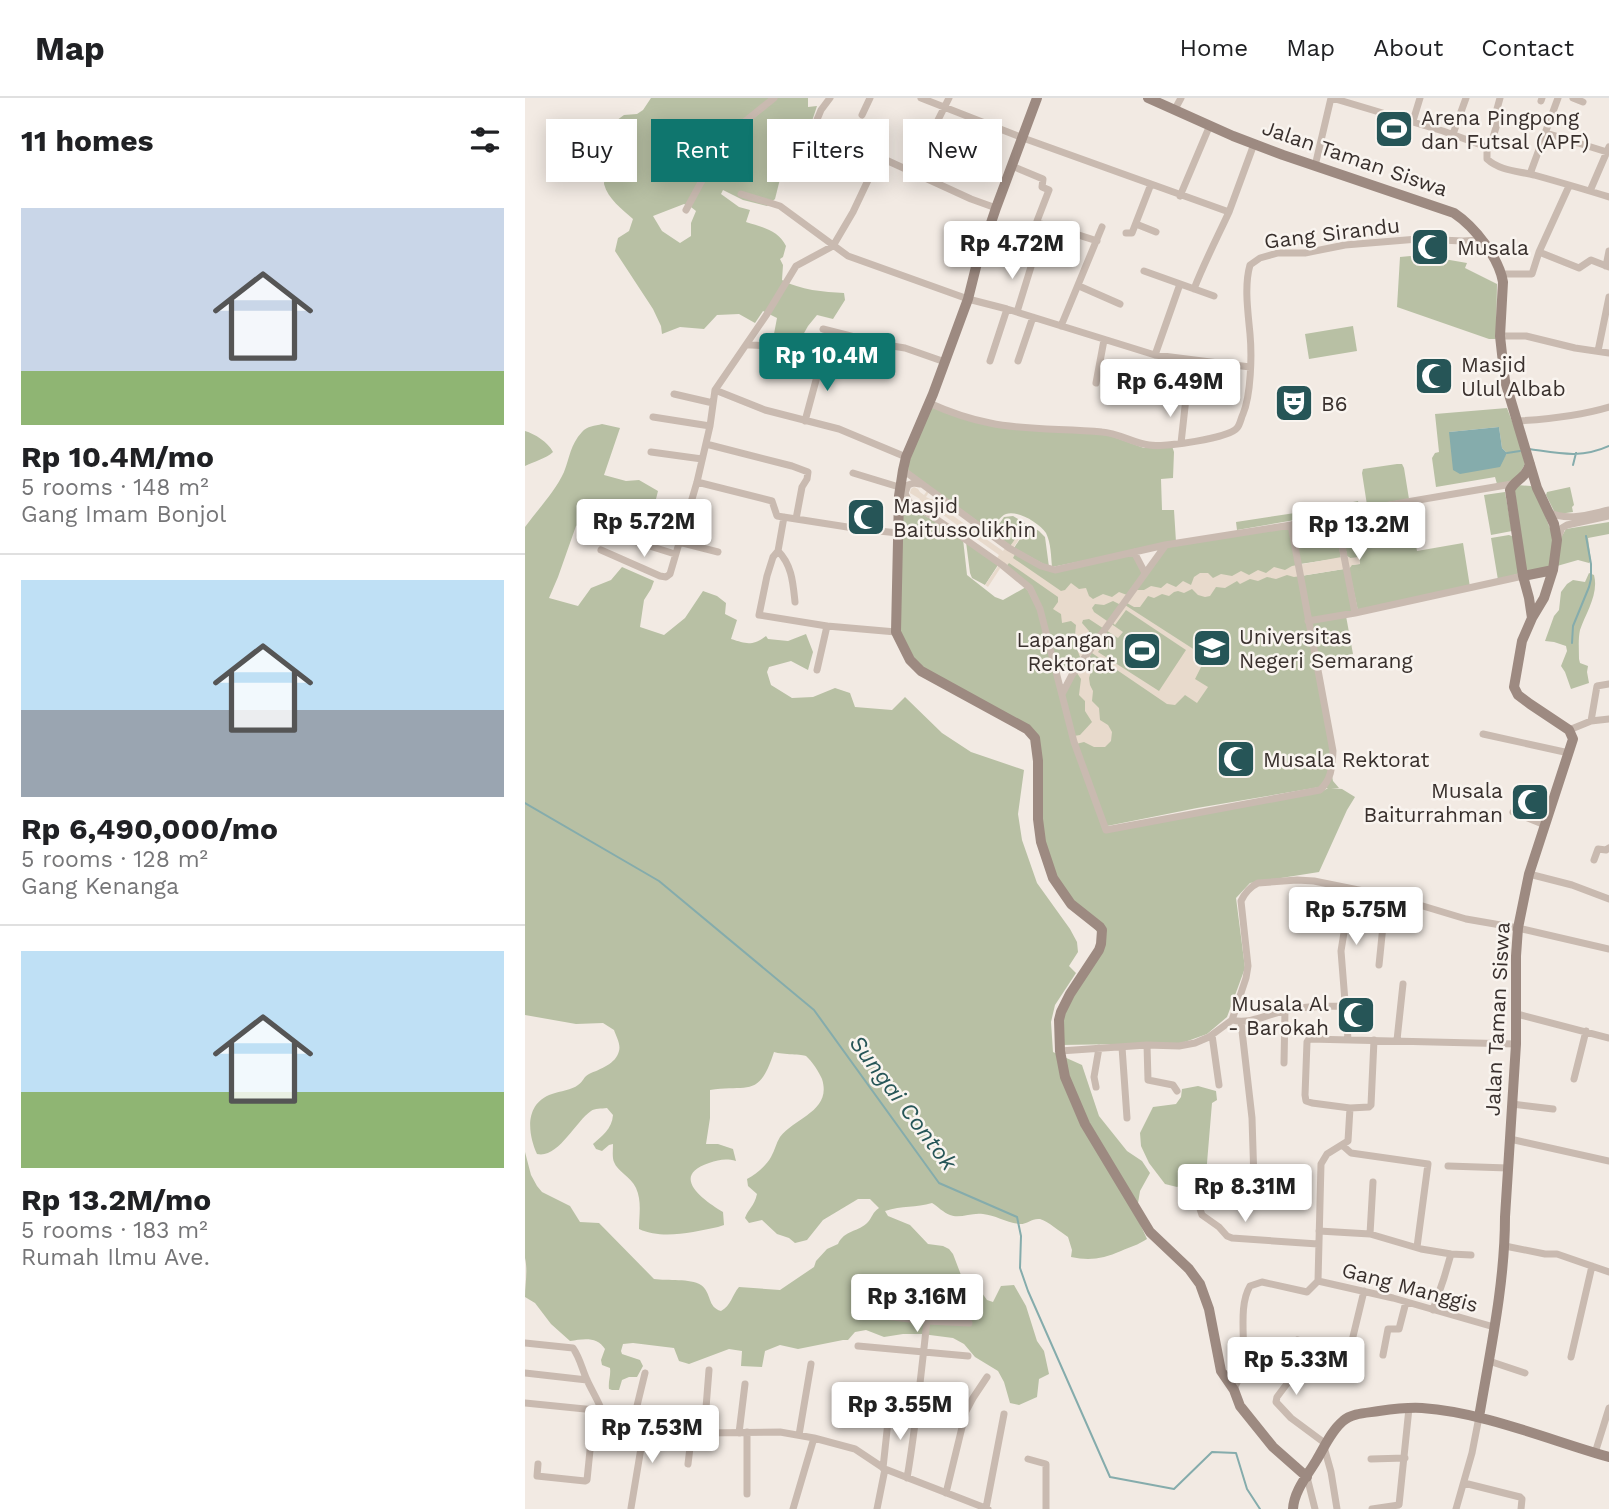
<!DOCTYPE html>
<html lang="en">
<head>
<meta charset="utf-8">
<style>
	:root { --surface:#fff; --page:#f2f2f2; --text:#202124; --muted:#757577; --line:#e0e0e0; --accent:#0f766e }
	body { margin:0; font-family:"Work Sans",sans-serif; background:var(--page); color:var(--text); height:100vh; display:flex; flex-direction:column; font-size:26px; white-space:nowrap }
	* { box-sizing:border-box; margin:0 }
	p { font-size:23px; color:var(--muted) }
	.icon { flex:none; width:38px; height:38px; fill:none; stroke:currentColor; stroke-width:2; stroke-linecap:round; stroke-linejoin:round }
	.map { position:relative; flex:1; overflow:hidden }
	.panel { display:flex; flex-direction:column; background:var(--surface); width:525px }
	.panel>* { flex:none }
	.banner { position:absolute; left:21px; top:21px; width:665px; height:63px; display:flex; gap:14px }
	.price { position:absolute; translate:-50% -60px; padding:0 16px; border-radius:7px; background:#fff; color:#222; font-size:23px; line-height:46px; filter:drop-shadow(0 2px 4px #0008) }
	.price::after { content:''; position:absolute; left:50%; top:42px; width:21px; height:16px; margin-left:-10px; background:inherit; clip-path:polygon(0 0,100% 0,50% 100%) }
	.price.active { background:var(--accent); color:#fff }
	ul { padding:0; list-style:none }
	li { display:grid; align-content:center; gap:14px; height:371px; padding:0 21px }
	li+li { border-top:2px solid var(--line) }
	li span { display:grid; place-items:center; height:217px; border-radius:0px; color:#555 }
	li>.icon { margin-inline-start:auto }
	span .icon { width:126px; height:126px; fill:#fffc; stroke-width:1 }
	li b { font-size:30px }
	h2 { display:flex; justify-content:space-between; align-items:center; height:84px; padding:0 21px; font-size:30px }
	.pill { padding:0 24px; border-radius:0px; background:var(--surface); box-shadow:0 4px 18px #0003; font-size:24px; line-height:63px }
	.pill.active { background:var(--accent); color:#fff }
	header { display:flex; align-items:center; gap:42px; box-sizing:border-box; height:98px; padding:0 35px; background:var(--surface); border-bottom:2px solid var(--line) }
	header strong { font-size:33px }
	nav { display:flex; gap:38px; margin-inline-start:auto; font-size:24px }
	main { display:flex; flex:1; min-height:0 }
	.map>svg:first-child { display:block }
	.green { fill:#b8c0a4; fill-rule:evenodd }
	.plaza { fill:#e8dacc }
	.water { fill:#85acac }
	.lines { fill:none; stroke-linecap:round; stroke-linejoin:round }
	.stream { stroke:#85acac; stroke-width:2 }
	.street { stroke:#c9bab0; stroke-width:7 }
	.secondary { stroke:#9d8a81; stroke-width:10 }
	.labels { text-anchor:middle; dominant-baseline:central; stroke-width:5; stroke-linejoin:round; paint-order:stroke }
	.poi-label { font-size:21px; fill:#39302d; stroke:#f9f4ef; text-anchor:start }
	.street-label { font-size:21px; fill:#39302d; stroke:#f9f4ef }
	.water-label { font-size:23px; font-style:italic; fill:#265557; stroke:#f9f4ef }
</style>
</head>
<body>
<header>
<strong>Map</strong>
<nav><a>Home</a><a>Map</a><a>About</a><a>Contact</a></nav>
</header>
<main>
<section class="panel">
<h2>11 homes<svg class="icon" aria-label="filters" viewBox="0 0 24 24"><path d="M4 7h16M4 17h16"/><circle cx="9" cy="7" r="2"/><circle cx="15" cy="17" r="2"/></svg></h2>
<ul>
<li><span style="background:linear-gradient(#c9d6e8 75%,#8fb573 0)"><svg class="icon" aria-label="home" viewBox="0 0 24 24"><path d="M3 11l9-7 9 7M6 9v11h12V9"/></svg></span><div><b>Rp 10.4M/mo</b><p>5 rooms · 148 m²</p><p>Gang Imam Bonjol</p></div></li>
<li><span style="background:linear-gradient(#bfe0f5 60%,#9aa5b1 0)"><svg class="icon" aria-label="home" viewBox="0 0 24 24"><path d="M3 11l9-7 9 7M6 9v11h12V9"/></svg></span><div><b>Rp 6,490,000/mo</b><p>5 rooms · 128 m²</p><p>Gang Kenanga</p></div></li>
<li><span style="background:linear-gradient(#bfe0f5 65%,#8fb573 0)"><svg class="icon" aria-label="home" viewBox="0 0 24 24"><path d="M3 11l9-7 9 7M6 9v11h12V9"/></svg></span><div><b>Rp 13.2M/mo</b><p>5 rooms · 183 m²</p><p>Rumah Ilmu Ave.</p></div></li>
</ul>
</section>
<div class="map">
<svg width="1084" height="1411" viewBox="0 0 1084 1411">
	<rect width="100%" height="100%" fill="#f2eae3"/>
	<path class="green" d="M126,0H283V9L292,8L281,41H269L264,57L257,59L259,65L250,101L242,108L218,102L198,92L196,96L214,109L225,112L221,124C237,129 253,132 261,148L258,159L255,161L258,167L257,182C275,192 299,194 319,195L320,202L308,221L292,217L283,228L274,244H264L248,241L252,220L238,213L230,225L214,216L192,217L179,231L155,229L137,236L136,228L128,211L90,153L93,140L104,133L108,121C97,111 83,101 79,86L81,36L88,25L99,17L112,16L118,12ZM159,106L166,109L171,113L166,125V138L155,145L137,133L128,118Z
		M896,157L942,165L940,170L972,186L971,241H964L872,209L875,159Z
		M828,228L832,253L784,261L780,236Z
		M405,309L471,329L583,337L619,350L647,348L649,354L648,380L636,381L637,412H649L651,444L527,469C526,458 526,445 521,435C514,425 493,412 481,416C475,418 470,427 466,433L383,373L384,359Z
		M982,310L993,339L1000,366L991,382L972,386L970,379L911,389L907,360L910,355L914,354L910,316ZM974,329L977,350L982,355L979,360L924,334Z
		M77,326L95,330L79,377L101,383L114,382L133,393L129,409L84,408L51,428L33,479L24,500L53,508L66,490L86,482L97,469L129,483L126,491L119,502L115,529L139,537L160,520L178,493L192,498L201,505L200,516L212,522L206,541C222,546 227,548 241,538L243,541L263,543L281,536L288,554L283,572L266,563L244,569L242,574L246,587L267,600L288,599L310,590L325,595L330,609L367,612L380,599L417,635L446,654L499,672L493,716L497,742L512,785L545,831L552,844L553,854L544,868L551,875L530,907L526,924L528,954L557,967L574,1018L602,1053L617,1063L625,1075L615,1093L611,1117L622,1141C613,1147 605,1149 596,1153C578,1161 564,1163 546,1159L547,1152L543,1139C535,1134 523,1123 515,1121C507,1120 503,1126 495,1126C482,1125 470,1117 458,1116C447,1114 435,1121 425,1117C419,1115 412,1108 407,1105C391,1110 377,1107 360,1113L363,1118L385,1127L403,1146L418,1148L424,1151L428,1156L436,1177L440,1182L452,1188L462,1202L468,1204L476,1188L489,1187L501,1208L512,1243L519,1253L524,1276L514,1281L512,1299L494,1307L485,1305L479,1284L473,1273L450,1259L439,1246L428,1240L397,1236H378L359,1239L341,1232L330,1234L323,1242H318L273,1251L255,1247L240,1253L237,1269L216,1268L217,1253L204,1251L164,1266L154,1263L149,1250L108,1245L98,1246L96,1253L97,1256L115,1262L118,1268L112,1279H104L97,1282L94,1292H87L84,1291C83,1283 86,1278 85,1270L77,1267L76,1262L80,1251C72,1238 58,1241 45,1243L26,1226L10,1205L0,1199C0,1186 3,1173 0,1160V1054L6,1077L12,1088L17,1094L45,1108L55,1124L74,1125L129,1181C143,1183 165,1180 176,1187C187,1195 182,1209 196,1213C206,1208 207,1197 214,1189L255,1192L289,1169L291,1163L302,1151L313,1146C319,1132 334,1134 343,1124C348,1118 347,1115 354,1110L345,1101H333L298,1122L282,1142L270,1145L264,1140L252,1136L237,1122L224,1125L220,1120C223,1111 229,1109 232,1096L223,1088L222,1081C231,1076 241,1068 246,1059C250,1052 251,1045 255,1039C271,1019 307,1013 297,981C294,974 287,963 281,958C278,956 258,957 249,954C234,1001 223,986 185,992V1020L181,1046H193L208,1051L211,1063C200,1060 194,1062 184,1065C144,1078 179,1103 198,1114L199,1127L193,1129C168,1134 138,1142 114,1131C114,1117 117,1103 111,1090C106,1079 92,1073 89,1064C87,1059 88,1052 88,1046L84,1047L77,1053L71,1051L68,1046C77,1038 87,1031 88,1017L82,1010C76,1011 70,1010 66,1013C50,1024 33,1061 12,1056C2,1034 0,1005 27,996C35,993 47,992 53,987C59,983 58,979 64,976C75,971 91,966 94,953C96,946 91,938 89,932L78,925L51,926L0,917V429C13,411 30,394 39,374C45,359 45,347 57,334C62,328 70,328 77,326Z
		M0,333C10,336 23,344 28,354C22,360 8,364 0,368Z
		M872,366H877L879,370L884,401L842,407L837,375L838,371Z
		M992,387L1006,388L1010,391L1029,441L1026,469L1001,474L989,388Z
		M1045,389L1049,407L1047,409L1048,414L1034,416L1029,413L1021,397L1022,394Z
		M980,394L987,433L966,437L959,397Z
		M376,403L438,441L442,477L470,499L478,502L501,489L513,512L547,646L580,734L796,694L803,690H800L807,678L808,683L814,690H806L817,691L830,699L822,712L794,774L725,785L711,800L720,870L702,919L682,936L657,945L536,947L537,915L579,843L531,779L519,745L512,638L397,570L389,561L373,534Z
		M833,403L834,408L764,423L712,432L711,424L783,413Z
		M885,414L892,453L938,445L945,489L833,513L824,471L826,467L835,466L834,460H825L822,458L816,424Z
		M488,418L501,426L486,448L468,435L479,419Z
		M809,420L816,460L775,466L768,429Z
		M1084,424V436L1063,440L1066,463L1064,465L1053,462L1032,468L1035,441L1041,431Z
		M504,427L514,433L520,439L524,469L489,450Z
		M764,429L806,653L805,674L795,689L672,710L582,728L550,643L538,597L548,578L641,449Z
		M984,437L989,439L995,475L973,482L966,440Z
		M441,444L473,467L460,487L447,480L445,475Z
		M490,456L526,474L608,456L618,474L546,575L531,572L516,509L482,467Z
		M819,471L827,514L785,521L776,478Z
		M1064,475L1069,477C1074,496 1061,515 1055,532C1053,541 1054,552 1054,561L1055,565L1063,568L1062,574L1064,585L1046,591L1040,574L1036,568L1042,553L1041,548L1029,544L1020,543L1029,518L1034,512L1036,494L1042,486L1048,482L1060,484Z
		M821,518L828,556L793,563L786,525Z
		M673,988L691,993L692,1002L687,1005L681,1077L652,1089L640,1086L624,1065L616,1048L615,1035L628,1009L651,1006L656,999L657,991Z"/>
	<path class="plaza" d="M389,389L393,391L395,394L399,397L402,393L404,394L401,399L405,401L411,402L417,410L478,453L480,450L483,451L501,426L504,427L486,453L490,456L488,460L536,493L540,492L546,485L554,491L561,490L564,498L568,501L578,496L587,499L594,494L602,497L612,492H619L626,488L636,490L642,485L651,489L658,483L666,487L669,479L675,475H683L688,480L696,476L707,478L716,473L724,477L733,472L741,475L749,469L760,472L767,468L822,458L825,460L834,459L835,466L827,467L824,471H819L769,479L762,477L751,481L742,479L733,483L725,481L715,486L712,483L700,490L691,489L685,498L680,499L673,497L667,491L659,495L653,493L649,494L644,498L637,496L629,500L623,498L615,509H609L602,505L594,506L588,503L579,507L570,506L567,510L569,514L598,534L593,540L564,521L558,522L557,525L564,533L563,541L567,550L565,559L568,567L564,580L565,587L568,593L567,603L574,610L575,622L583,627L587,634L586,643L580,649H569L559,644L551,646L549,638L555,637L567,624L560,613V603L554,597L556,581L552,575L555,559L552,551L554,544L550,537L551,527L546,523L537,525L536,516L528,511L533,504V499L484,465L482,467L478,466L463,489L460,487L476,464L472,460L474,457L414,414L404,412L402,406L399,404L395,408L392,406L395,401L385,395L386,391Z
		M600,507L673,554L676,559L677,567L670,581L683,589L672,605L660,597L650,607L642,606L567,555L581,535L584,537L573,554L634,593L661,552L601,512L590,527L588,525Z"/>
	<path class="water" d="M974,329L977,350L982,355L975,369L935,376L928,372L924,334Z"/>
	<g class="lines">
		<path class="stream" d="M1004,351C1033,355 1056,361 1084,348
			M982,355L995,353
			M1048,367L1051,355
			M1047,545L1048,528L1064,489L1066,481V466L1061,438
			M0,705L134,783L289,912L414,1085L492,1119L496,1138L495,1170L503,1193L585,1379L649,1391L687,1354L711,1355L722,1391L735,1411"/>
		<path class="street" d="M305,0L296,12L289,29L446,101L471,110
			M396,0L498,40L704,114L729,46
			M807,0L918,33L959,48L962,51V61C975,73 993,73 1009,77C1034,84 1059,91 1084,99
			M1048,0L1058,4
			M1016,3L1017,0
			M650,11L656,0
			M337,17L345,0
			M888,23L895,0
			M1021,35L1082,54
			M928,36L941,0
			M962,51L966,46L976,13L972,11L975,0
			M269,63L289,29
			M487,68L518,81L517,89L524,92L512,123L513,125C533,131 552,136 572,143
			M790,68L806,0
			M385,72L397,54L424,0
			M1005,76L1033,0
			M1065,93L1084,49
			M216,96L255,108L323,158L443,201L482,211L630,257L725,269
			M655,98L685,27
			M161,112L180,77L212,30L249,0
			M611,126L631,134
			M601,135H607L626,86
			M1014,154L1054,170L1066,162L1084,169
			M1081,168L1084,153
			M619,173L689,198
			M976,176H1007L1014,154L1044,88
			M554,188L595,206
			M669,191C679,165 692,140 704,114
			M492,214L509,159
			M536,228L577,129
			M298,231L361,247
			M975,238H1001L1050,250L1084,255
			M221,247C253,246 280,257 310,263C320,265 330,265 339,265L361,247L380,250L420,264
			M1073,253L1084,199
			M630,257L655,186
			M465,263L482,211
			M493,263L508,219
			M571,285L579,242
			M190,292L240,312L314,331L381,359
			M149,296L188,305
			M404,305C424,314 444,321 465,325C502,333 540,330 577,334C593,335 608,345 624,347C637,350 705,340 712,330C715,327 716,320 718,316C726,297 727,257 725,236C723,214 719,188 725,167L735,160L753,155H780L820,147L893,141L938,143L956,142
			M128,319L185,328
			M280,323L297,260
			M993,323C1025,321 1054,318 1084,309
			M656,345L661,300
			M181,346L267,368L283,374L282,381L277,389L271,421
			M126,354L177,361
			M378,372L484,450L516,468L530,472L640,447L766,427L841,411L987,386
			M328,375L374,389
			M172,384L247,403L252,418L335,431L373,435
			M374,398L407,418L477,467L505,490L515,511L549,644L581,732L795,692C807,681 807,668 808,653L766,427
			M383,402L380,395L383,387L389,385L395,386
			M1024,414C1042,424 1065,416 1084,412
			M811,417L830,515
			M259,419L253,453L248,459L242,478L234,517L302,528L371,534
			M96,439L150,456
			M1033,439L1037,430L1042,427L1084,418
			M154,444L193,454
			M76,452L135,478L141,479L145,476L172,384L185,328L190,292L242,216L271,168L308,148L328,114L354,59
			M253,453C267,467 268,485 270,504
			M609,454L620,475
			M783,523L830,515L998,478
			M292,572L302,528
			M537,596L547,577L640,448
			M1066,623L1072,588L1084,586
			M1044,632L1066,623L1084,621
			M958,636L1044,655
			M991,694L1027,706
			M988,714L1020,727
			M1069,762L1073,751L1081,752L1084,750
			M1004,776L1047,787L1084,801
			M854,867L861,798
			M992,916L1084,940
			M707,922L721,880L723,868L716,803C719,796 726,788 733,785L772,782L789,783L868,799L941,821L993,830L1084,851
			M716,924L727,1020L729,1083
			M687,937L694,987
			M823,941L816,853L826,791
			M872,942L878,886
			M622,947L623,982L648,987L652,993
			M597,949L602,1020
			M535,953L622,947L654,948L670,945L684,939L707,922C725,927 745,915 763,912C782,908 801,908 821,908
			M759,965L760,912
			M1049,981L1061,933
			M571,989L569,979L574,950
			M987,1006L1028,1011
			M825,1010L787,1005L781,1003L780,997L782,944L784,941L991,946
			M985,1041L1084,1063
			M817,1047L826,1055L903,1066L892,1149
			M923,1068L983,1070
			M664,1078L677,1117L694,1129L702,1138L707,1140L793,1146
			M794,1133L845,1136L896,1151L926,1156L946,1157
			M845,1136L848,1084
			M980,1148L1020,1156H1032L1084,1174
			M793,1183L868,1200L969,1229
			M908,1212L919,1180L926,1156
			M342,1216L402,1223L444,1225
			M772,1242L821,1253L825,1251L839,1193
			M0,1245L48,1250C55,1260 57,1271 62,1282C67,1293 73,1302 77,1313
			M781,1245L767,1279L752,1299L751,1304L766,1320L801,1346
			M333,1248L443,1258
			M858,1257L863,1231H874L881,1204
			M1046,1259L1067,1168
			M964,1263L1000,1275
			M0,1275L62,1282
			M709,1292C711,1285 716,1278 717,1271C722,1247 712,1210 725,1188L737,1184L782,1194L793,1183L796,1066L802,1056L823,1043L825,1010L844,1009L846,1007L849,942
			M0,1305L110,1316L152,1330L179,1335L255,1334L289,1340L330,1351L360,1371L463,1411
			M110,1316L120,1275
			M222,1334V1396
			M179,1335L184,1272
			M214,1335L220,1286
			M274,1337L286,1266
			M799,1349L806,1374L812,1411
			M1070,1355L1084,1310
			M503,1361L521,1366V1411
			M846,1361L880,1360
			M13,1366L12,1378L60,1383L62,1382L69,1313
			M163,1366L167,1333
			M358,1370L364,1314
			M782,1379L790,1411
			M382,1380C391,1328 396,1276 402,1223
			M939,1385L995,1399L997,1401L996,1411
			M421,1395L441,1313L448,1300L462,1279
			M106,1410L121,1320
			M461,1410L479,1316
			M268,1411L289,1340
			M352,1411L360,1371
			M847,1411L874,1407L884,1310
			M931,1411L947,1355L954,1319"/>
		<path class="secondary" d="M512,0L471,110L451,169L443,201L408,296L381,359L378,372L374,398L371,534L385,562L396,573L502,631L510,640L513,663V721L516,744L528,780L546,806L575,829L577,832L576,846L574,852L545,896L536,914L534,922L535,953L540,979L560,1026L625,1134L664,1171L675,1186L684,1211L696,1273L709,1292L715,1308L748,1349L782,1379
			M623,0L708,38L758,57L929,115C950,129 974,160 978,184L975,238L980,283L1012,390L1029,426L1032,442L1028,472L1019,500L1007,520L997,543L989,589L993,597L1005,606L1044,632L1048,641L1004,776L993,830L991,858V946L980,1119C980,1185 965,1254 954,1319
			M1005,366C1000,382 990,381 985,392L998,478L1004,500L1007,520
			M998,478L1028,472
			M768,1411C769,1393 782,1378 791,1363C799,1350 806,1333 818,1323C827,1315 842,1315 854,1313C868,1311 882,1309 897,1310C958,1314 1024,1342 1084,1359"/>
	</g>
	<defs>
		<g id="stadium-square" transform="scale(2.0125)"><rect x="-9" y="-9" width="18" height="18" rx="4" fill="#265557" stroke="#f9f4ef"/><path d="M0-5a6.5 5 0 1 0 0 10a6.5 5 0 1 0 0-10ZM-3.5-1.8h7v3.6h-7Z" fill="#fff"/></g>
		<g id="mosque-square" transform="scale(2.0125)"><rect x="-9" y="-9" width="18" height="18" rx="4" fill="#265557" stroke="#f9f4ef"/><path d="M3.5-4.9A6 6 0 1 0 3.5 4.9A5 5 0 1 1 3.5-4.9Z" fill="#fff"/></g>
		<g id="theatre-square" transform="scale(2.0125)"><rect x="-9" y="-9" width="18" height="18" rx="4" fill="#265557" stroke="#f9f4ef"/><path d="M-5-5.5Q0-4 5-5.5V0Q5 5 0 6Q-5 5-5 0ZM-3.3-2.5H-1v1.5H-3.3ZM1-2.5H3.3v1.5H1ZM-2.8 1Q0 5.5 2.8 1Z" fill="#fff"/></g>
		<g id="university-square" transform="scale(2.0125)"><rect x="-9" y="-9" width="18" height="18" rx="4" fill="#265557" stroke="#f9f4ef"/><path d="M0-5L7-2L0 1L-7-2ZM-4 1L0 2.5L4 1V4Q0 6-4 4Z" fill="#fff"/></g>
	</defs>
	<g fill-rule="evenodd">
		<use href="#stadium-square" x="869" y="31"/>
		<use href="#mosque-square" x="905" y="149"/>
		<use href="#mosque-square" x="909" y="278"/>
		<use href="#theatre-square" x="769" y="305"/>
		<use href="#mosque-square" x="341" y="419"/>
		<use href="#university-square" x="687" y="550"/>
		<use href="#stadium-square" x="617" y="553"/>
		<use href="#mosque-square" x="711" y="661"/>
		<use href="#mosque-square" x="1005" y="704"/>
		<use href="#mosque-square" x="831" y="917"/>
	</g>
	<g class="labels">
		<g class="poi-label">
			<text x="896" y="19">Arena Pingpong<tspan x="896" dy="24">dan Futsal (APF)</tspan></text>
			<text x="932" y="149">Musala</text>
			<text x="936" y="266">Masjid<tspan x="936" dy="24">Ulul Albab</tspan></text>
			<text x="796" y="305">B6</text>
			<text x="368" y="407">Masjid<tspan x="368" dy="24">Baitussolikhin</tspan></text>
			<text x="714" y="538">Universitas<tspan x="714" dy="24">Negeri Semarang</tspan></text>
			<text x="590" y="541" text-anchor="end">Lapangan<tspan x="590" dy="24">Rektorat</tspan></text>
			<text x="738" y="661">Musala Rektorat</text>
			<text x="978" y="692" text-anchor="end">Musala<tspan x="978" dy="24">Baiturrahman</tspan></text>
			<text x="804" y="905" text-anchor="end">Musala Al<tspan x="804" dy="24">- Barokah</tspan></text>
		</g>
		<g class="street-label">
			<text transform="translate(830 60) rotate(19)">Jalan Taman Siswa</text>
			<text transform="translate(807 135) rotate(-7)">Gang Sirandu</text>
			<text transform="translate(972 921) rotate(-87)">Jalan Taman Siswa</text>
			<text transform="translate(885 1189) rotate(15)">Gang Manggis</text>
		</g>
		<g class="water-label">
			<text transform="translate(378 1005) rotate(53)">Sungai Contok</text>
		</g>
	</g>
</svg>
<b class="price" style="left:487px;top:183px">Rp 4.72M</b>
<b class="price active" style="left:302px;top:295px">Rp 10.4M</b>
<b class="price" style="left:645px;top:321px">Rp 6.49M</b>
<b class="price" style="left:119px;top:461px">Rp 5.72M</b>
<b class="price" style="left:834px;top:464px">Rp 13.2M</b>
<b class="price" style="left:831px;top:849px">Rp 5.75M</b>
<b class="price" style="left:720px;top:1126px">Rp 8.31M</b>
<b class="price" style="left:392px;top:1236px">Rp 3.16M</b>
<b class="price" style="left:771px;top:1299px">Rp 5.33M</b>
<b class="price" style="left:375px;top:1344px">Rp 3.55M</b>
<b class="price" style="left:127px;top:1367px">Rp 7.53M</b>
<div class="banner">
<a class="pill">Buy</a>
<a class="pill active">Rent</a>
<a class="pill">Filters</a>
<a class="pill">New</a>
</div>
</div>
</main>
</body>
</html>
